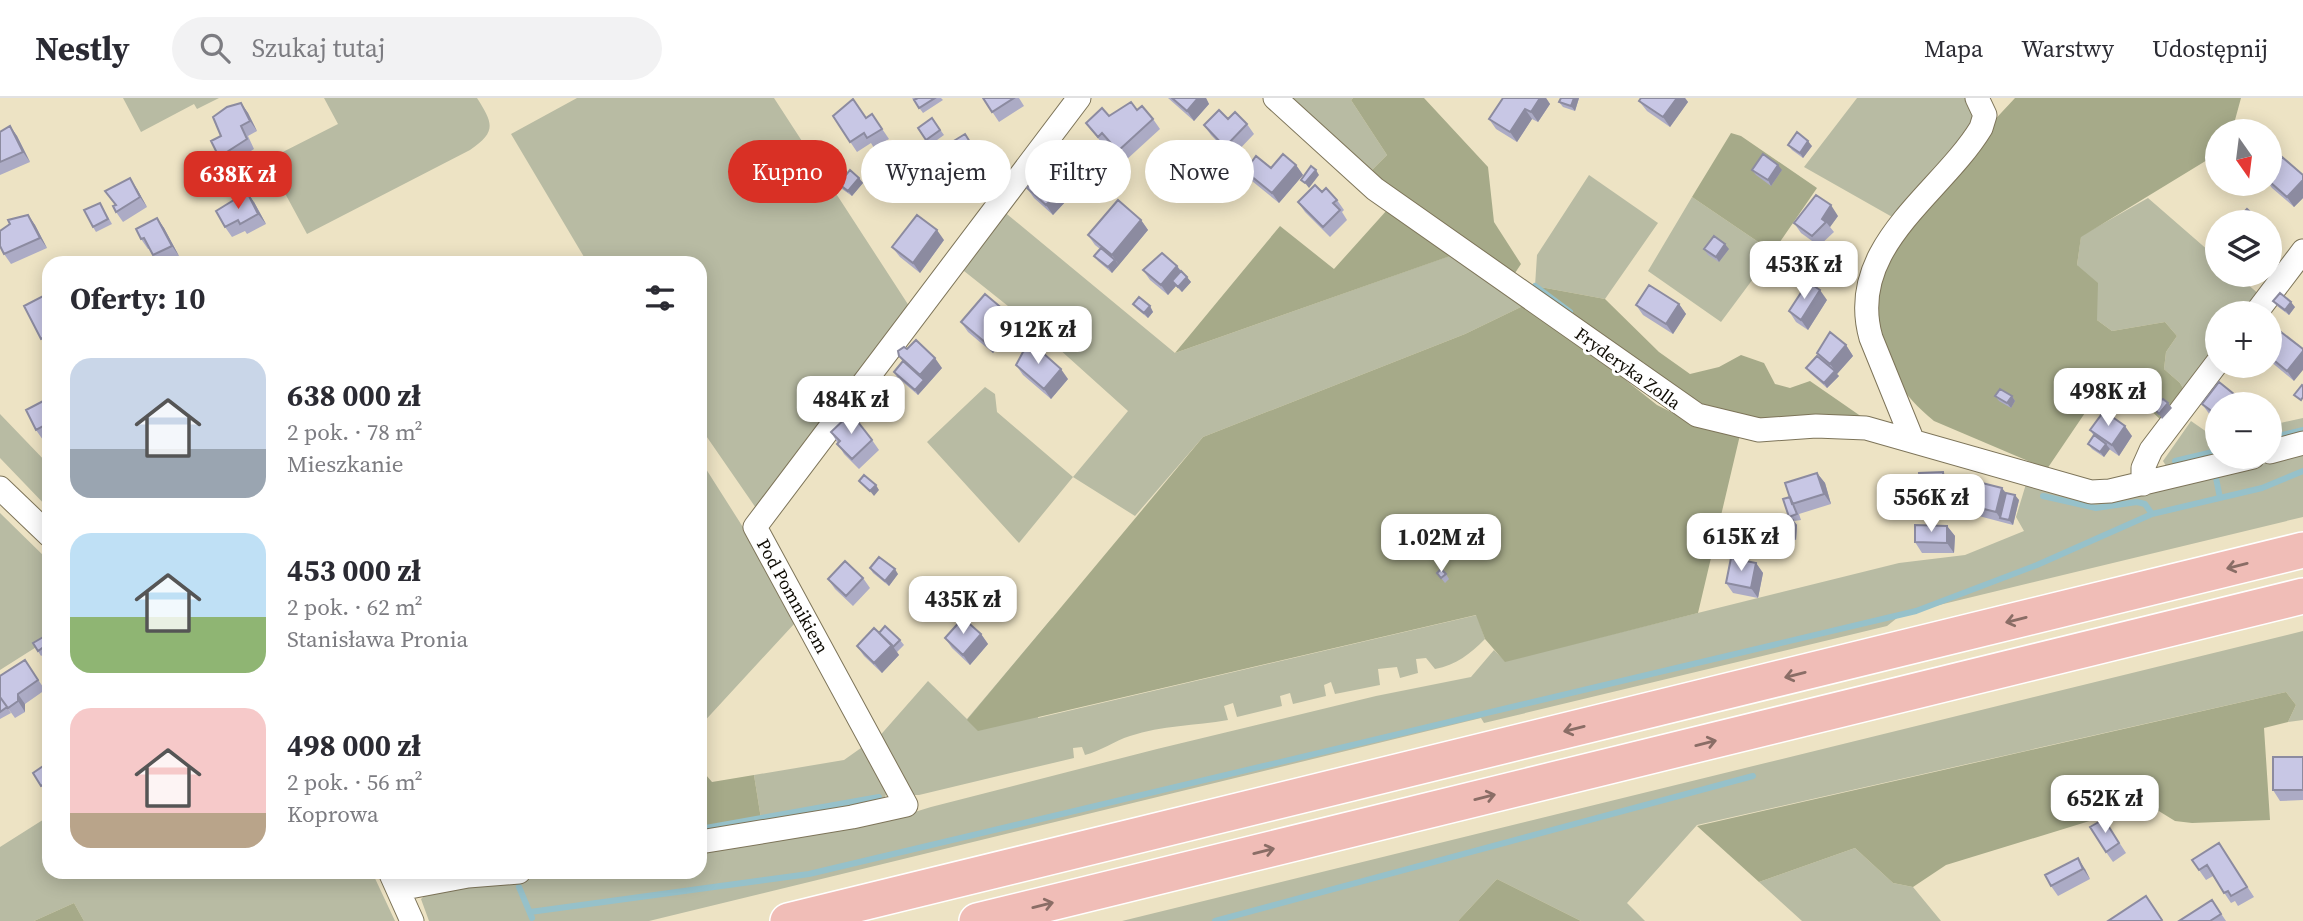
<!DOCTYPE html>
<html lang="pl">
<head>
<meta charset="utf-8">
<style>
	:root { --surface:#fff; --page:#f2f2f3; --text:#2b2b33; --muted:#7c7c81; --line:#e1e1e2; --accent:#d93025 }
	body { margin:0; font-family:"Source Serif 4",serif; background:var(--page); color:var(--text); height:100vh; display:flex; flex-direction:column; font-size:26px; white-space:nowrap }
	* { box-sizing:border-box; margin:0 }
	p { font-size:23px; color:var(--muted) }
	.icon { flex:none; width:38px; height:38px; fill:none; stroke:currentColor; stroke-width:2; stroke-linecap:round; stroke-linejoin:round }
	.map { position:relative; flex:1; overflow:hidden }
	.panel { position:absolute; left:42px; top:158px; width:665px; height:623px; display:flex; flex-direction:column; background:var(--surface); border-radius:21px; box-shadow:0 4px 18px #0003 }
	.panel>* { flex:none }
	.banner { position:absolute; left:728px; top:42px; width:665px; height:63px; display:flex; gap:14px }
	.needle { width:46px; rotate:166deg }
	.controls { position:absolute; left:2205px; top:21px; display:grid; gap:14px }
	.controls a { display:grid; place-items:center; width:77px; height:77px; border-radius:50%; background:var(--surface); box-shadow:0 4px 18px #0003; font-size:35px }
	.price { position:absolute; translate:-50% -60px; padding:0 16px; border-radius:14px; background:#fff; color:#222; font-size:23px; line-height:46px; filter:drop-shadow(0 2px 4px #0008) }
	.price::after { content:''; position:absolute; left:50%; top:42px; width:21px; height:16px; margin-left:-10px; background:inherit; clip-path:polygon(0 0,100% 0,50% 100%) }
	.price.active { background:var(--accent); color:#fff }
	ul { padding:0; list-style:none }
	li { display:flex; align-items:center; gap:21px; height:175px; padding:0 28px }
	li span { display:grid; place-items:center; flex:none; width:196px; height:140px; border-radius:21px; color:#555 }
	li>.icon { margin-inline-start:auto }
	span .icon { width:84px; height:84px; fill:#fffc; stroke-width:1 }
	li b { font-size:30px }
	h2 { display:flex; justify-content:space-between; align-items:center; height:84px; padding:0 28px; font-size:30px }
	.tag { padding:0 24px; border-radius:32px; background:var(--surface); box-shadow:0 4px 18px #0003; font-size:24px; line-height:63px }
	.tag.active { background:var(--accent); color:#fff }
	header { display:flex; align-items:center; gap:42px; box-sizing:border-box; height:98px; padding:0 35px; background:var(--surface); border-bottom:2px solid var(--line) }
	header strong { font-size:33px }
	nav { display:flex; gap:38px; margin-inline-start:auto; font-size:24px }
	.search { width:490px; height:63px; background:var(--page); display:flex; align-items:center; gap:18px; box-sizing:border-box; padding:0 24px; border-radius:38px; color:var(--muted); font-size:26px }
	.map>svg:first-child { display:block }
	.green { fill:#b8bba3 }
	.forest { fill:#a6aa89 }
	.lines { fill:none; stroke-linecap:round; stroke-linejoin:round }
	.stream { stroke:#96c1ca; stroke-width:6 }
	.minor-casing { stroke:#7d7459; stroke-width:25 }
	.highway-casing { stroke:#fff; stroke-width:38 }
	.minor { stroke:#fff; stroke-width:23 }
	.highway { stroke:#f0bdb7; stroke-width:35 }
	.wall { fill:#acabc5 }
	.shaded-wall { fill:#8c8ba0 }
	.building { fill:#c8c7e5; stroke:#8c8ba0; stroke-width:2 }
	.oneway { stroke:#8a6d66 }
	.labels { text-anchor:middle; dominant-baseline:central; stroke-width:6; stroke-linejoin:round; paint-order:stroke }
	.street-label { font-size:18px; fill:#0e0b03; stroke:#fff }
</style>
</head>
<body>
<header>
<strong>Nestly</strong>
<div class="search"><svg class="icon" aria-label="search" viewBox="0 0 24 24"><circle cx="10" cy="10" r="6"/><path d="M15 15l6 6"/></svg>Szukaj tutaj</div>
<nav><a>Mapa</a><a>Warstwy</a><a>Udostępnij</a></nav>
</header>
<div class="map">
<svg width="2303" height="823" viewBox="0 0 2303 823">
	<rect width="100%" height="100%" fill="#ede3c4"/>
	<path class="green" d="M123,0H219L197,11L194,6L141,34Z
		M324,0H477C493,25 497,34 470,52L307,136L267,62L338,26Z
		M577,0H774L911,211L758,413L700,329V164H587L511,36Z
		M1287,0H1353L1351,2L1387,57L1370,74Z
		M1857,0H1976V23L1894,120L1804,69Z
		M1589,77L1658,125L1605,201L1535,188L1537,157Z
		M1692,99L1773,154L1721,224L1648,173Z
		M2148,100L2217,160V177H2237L2261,198L2248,215H2217V257L2187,297L2180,285L2164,271L2166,254L2177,238L2165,224L2112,233L2097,222L2096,205L2077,167L2081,138Z
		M1002,112L1175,255L1455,156L1529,205L1465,236L1203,339L1135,418L1073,379L1019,445L927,344L985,289L995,296L997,314L1073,379L1128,313L1038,232L959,169Z
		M0,316L49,367V411L0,360Z
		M2303,320V338L2270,346V333L2276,326Z
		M2191,323L2217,341V359L2168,371L2163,363Z
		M2303,354V419L1902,516L1887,528L1484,625L1481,620L649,823H429L421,801L426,796L556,774H700V752L882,724L931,709L1157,651L1376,598L1471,579L1494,552L1505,563L1899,465L1965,457L2024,433L2016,419L2026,386L2166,390Z
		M706,371L760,456L795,525L700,628V375Z
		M0,415L49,463V541L0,572Z
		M1477,517L1485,541C1470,556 1456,567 1435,571L1426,560L1416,561L1418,575L1400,580L1397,569L1378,571L1380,587L1335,596L1331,584L1324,587L1326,598L1293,606L1290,595L1280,598L1282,608L1237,619L1233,605L1224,608L1228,622C1195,628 1162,627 1130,638C1114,643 1101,653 1085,657L1082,649L1073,650L1074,660L919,697H913L877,641L928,583L967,621L1052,520L1038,620Z
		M2303,533V622L2288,624L2296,607L2286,594L1697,727L1627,805L1645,823H1581L1497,781L1458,823H1122Z
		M868,645L888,693L881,706L700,738V731L761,721L754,677L844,662Z
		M49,718V774H372L395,823H84L74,805L34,823H0V749Z
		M1855,750L1893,785L1913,789L1941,823H1802L1759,784Z"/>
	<path class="forest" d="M1353,0H1424L1488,69L1494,124L1521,166L1513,178L1470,151L1175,255L1280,128L1334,171L1387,112L1370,74L1387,57L1351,2Z
		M2015,0H2241L2232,33H2217V56L2081,139L2077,167L2098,185L2097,222L2112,233L2165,224L2177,238L2166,254L2164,271L2180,285L2187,297L2165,326L2112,275L2047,371L1934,323C1900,295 1892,276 1879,235C1877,227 1872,217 1873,209C1881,143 1970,48 2015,0Z
		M1731,35L1741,38L1817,90L1773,154L1692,99Z
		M1535,188L1605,201L1659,254L1690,276L1719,269L1741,257L1764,265L1775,286L1790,290L1810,283L1862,319L1758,324L1691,309L1674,289L1643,264L1636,266Z
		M1529,205L1657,307L1691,324L1740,337L1698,515L1505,564L1485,541L1476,517L978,633L967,622L1203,339L1465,236Z
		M2286,594L2296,607L2288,624L2264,630L2270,722L2192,725L2175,723L2149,707L2121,705L2096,721L1946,767L1913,789L1893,785L1855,750L1759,784L1697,728Z
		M700,670L712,684L754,677L761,721L700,731Z
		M1497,781L1581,823H1458Z
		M74,805L84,823H34Z"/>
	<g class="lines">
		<path class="stream" d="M1535,188L1570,214
			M2270,340L2303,332
			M2175,363L2217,353
			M2216,380L2220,400
			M2043,398L2096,410L2137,404L2145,406L2152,416
			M700,731L879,699
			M519,789L532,820
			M530,814L809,776L1916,513L2037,467L2152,416L2262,390L2303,373
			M1215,823L1753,678"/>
		<g class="minor-casing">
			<path id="minor" d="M1275,0L1375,91L1697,317L1759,332L1816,328L1866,330L2091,394L2110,393L2253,359
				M2256,215L2303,153
				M1912,341L1871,240C1845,149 1940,97 1981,30L1985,17L1977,0
				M2270,354L2303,345
				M2143,386V370L2151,352L2217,265
				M0,390L49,437
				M700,744L852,719L906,707L755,429L1079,0
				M390,774L412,823
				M399,791L468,778L519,774"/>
		</g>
		<g class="highway-casing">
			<path id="highway" d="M788,823L2303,452
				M977,823L2303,498"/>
		</g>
		<use href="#minor" class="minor"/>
		<use href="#highway" class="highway"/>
	</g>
	<path class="wall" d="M912,0H941L943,2L923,15Z
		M983,0H1019L1024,8L999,24Z
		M1168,0H1206L1209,6L1194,23Z
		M1503,0H1546L1550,6L1538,24L1532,21L1517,44L1496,31L1489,21Z
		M1579,0L1575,13L1563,9L1559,4Z
		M1641,0H1685L1688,4L1670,29L1647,13L1639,3Z
		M241,5L248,15L257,33L248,38L254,51L226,69L219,59L221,38Z
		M1137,12L1153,21L1160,31L1125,63L1109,45L1105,49L1086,25Z
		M872,16L889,41L874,50L871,45L857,54L833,18L866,20Z
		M932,20L944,37L930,47L918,30Z
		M1228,21L1247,26L1254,36L1232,59L1211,37L1204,27Z
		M10,28L17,38L30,64L0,77V34Z
		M965,36L982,62L979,64L983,71L961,86L939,52Z
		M1788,47L1812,48L1803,60L1792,52Z
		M1070,62L1074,67L1064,83L1055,78L1052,73Z
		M1296,67L1303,77L1279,105L1252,83L1245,73Z
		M1752,72H1782L1771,88L1756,77Z
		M2270,74L2303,77V100L2294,109L2272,90L2269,86Z
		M859,80L863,85L852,98L842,91L839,86Z
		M1027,90L1067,102L1053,117L1034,100Z
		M137,91L147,109L123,124L116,114L115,107Z
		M1322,94L1337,102L1344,112L1342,114L1347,122L1330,139L1305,114L1298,104Z
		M254,104L266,126L247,136L245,133L232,139L225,129Z
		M103,110L112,126L96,134L93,129Z
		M28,117L35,127L47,150L11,166L4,156Z
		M1838,118L1830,129L1834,134L1819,148L1801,135L1794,125Z
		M157,120L164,130L179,158L165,164H158L149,151H148L141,141Z
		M1141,122L1148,132L1112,175L1098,163L1094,158L1100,151L1095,147L1088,137Z
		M944,142L920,175L900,159L892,149Z
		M1704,151H1729L1719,164L1708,157Z
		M1177,168L1191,184L1182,194L1176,188L1168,197L1150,182L1143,172Z
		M1827,202L1808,232L1796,224L1789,213Z
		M49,203V251H48L41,241Z
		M2273,203L2295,209L2289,217L2277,208Z
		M1133,206L1150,208L1153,214L1148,220L1137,211Z
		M1679,206L1686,216L1673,236L1643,217L1636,207Z
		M961,224L1017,227L993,255L968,234Z
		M2281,234L2294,283L2270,263V248Z
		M1846,247L1853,258L1837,276L1839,278L1827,290L1810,275L1806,270L1820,260L1817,255Z
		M899,258L942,270L918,297L897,279L894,274L903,264Z
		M1016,267L1068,281L1051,301L1023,277Z
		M1995,298H2012L2015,303L2011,310L1999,303Z
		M49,300V339L43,342L36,332Z
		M2202,306H2217V322L2210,317Z
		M2090,332L2132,338L2119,358L2109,351L2104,359L2092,351L2088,346L2094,338Z
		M831,334L872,342L879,352L859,371L844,356Z
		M1817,375L1825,385L1831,406L1799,416L1801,422L1794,423L1797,427L1796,442H1791V449L1759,448L1756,442L1791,422L1789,419L1790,399Z
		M1950,384L1952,410L1928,412L1921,402Z
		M2006,395L2019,402L2013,427L1975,417L1968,407Z
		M1947,428L1955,438L1954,455H1922L1915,444Z
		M1756,465L1763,475L1758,500L1733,495L1726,485Z
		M870,470L898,476L889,488L873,475Z
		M1437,475L1446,476L1449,481L1445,485Z
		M863,480L870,490L853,508L835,491L828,481Z
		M879,534L900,542L904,547L897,554L899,557L882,575L864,558L857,548Z
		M981,536L988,546L970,567L952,550L945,540Z
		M49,543V553L41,558L33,545Z
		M25,562L45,592L25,606V614L15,620L7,609L11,615L0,621V578Z
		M2303,659V702L2280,703L2273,692Z
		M49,664V698H48L41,688Z
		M2104,721L2126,755L2113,764L2106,754Z
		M2219,745L2254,799L2238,808L2235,803L2231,805L2213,778L2206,782L2192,762Z
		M2085,771L2090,781L2058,798L2051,788Z
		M2212,802L2226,823H2179Z"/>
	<path class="shaded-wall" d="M1198,0H1206L1209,6L1194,23L1187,13Z
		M1540,0H1546L1550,6L1538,24L1531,14Z
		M1574,0H1579L1575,13L1571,8Z
		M1677,0H1685L1688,4L1670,29L1663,19Z
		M241,5L248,15L257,33L250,23Z
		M1525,11L1532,21L1517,44L1510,34Z
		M10,28L17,38L30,64L23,54Z
		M1808,43L1812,48L1803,60L1800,55Z
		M1070,62L1074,67L1064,83L1060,78Z
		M1296,67L1303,77L1279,105L1272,95Z
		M1778,67L1782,72L1771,88L1768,82Z
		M1316,72L1319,77L1309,90L1305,85Z
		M130,80L137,91L147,109L140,99Z
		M859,80L863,85L852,98L848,93Z
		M2303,82V100L2294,109L2287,99Z
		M2249,86H2257L2249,96L2245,91Z
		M1060,92L1067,102L1053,117L1046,107Z
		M247,94L254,104L266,126L258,116Z
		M1831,107L1838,118L1830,129L1826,124L1822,121Z
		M28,117L35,127L47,150L40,140Z
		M157,120L164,130L179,158L172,148Z
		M1141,122L1148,132L1119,167L1112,157Z
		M937,132L944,142L920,175L913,165Z
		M1725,146L1729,151L1719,164L1716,159Z
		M1115,162L1119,167L1112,175L1108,169Z
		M1177,168L1184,178L1172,183L1176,188L1168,197L1161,187Z
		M1187,179L1191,184L1182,194L1178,189Z
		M1820,192L1827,202L1808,232L1801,222Z
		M2291,204L2295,209L2289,217L2285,212Z
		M1679,206L1686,216L1673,236L1666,226Z
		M1150,208L1153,214L1148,220L1144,215Z
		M1010,217L1017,227L993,255L986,245Z
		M1846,247L1853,258L1837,276L1839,278L1827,290L1824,285L1835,273L1830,266Z
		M2303,253V272L2294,283L2287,273Z
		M935,260L942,270L927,287L920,277Z
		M1061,271L1068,281L1051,301L1044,291Z
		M924,282L927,287L918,297L915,292Z
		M2012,298L2015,303L2011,310L2007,305Z
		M2240,301L2244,306H2236Z
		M2168,305L2172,310L2162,321L2159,316Z
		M2125,328L2132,338L2119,358L2112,347Z
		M2106,346L2110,351L2104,359L2100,354Z
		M1943,374L1950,384L1952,410L1945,400Z
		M1817,375L1825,385L1831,406L1824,396Z
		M876,387L879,392L874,398L870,393Z
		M2002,390L2010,400L2000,420L1996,414Z
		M2015,397L2019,402L2013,427L2009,422Z
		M1793,422L1797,427L1796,442L1793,437Z
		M1947,428L1955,438L1954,455L1947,445Z
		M1787,437L1791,442V449L1787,444Z
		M1756,465L1763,475L1758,500L1751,490Z
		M895,471L898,476L889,488L885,483Z
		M981,536L988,546L970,567L963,557Z
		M892,547L899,557L882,575L874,565Z
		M18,596L25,606V614L18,603Z
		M2078,760L2085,771L2090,781L2083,771Z"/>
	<path class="building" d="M918,0H935L919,10L914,2Z
		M983,0H1014L992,14Z
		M1172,0H1198L1187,13Z
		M1503,0H1540L1531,14L1525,11L1510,34L1489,21Z
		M1561,0H1574L1571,8L1559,4Z
		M1641,0H1677L1663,19L1639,3Z
		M853,1L866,20L872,16L882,31L867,40L864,35L850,44L833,18Z
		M1131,4L1137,12L1142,8L1153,21L1118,53L1102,35L1098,39L1086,25L1102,10L1109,18Z
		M241,5L250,23L241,28L247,41L219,59L211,43L221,38L213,19L227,9Z
		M1219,12L1228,21L1235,14L1247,26L1225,49L1204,27Z
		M932,20L940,32L926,42L918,30Z
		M10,28L23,54L0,64V34Z
		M1797,34L1808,43L1800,55L1788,47Z
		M965,36L975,52L972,54L976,61L954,76L939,52Z
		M1283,56L1296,67L1272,95L1245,73L1256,58L1271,70Z
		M1763,56L1778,67L1768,82L1752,72Z
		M1062,57L1070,62L1060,78L1052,73Z
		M2282,59L2303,77V82L2287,99L2270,84V74Z
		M1311,68L1316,72L1305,85L1301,82Z
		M850,72L859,80L848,93L839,86Z
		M1041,75L1060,92L1046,107L1027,90Z
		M130,80L140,99L116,114L113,108L116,107L105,93Z
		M2240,86H2249L2245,91Z
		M1315,87L1322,94L1326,90L1337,102L1333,105L1340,112L1323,129L1298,104Z
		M247,94L258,116L240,126L238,122L225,129L216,113Z
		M1816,97L1831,107L1822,121L1826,124L1812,138L1794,125Z
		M1118,102L1141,122L1112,157L1088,137Z
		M100,105L108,121L93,129L84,112Z
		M2247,111L2259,122L2256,124H2235Z
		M28,117L40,140L4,156L0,148V133L10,126L8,122Z
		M917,117L937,132L913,165L892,149Z
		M157,120L172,148L153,157L144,140L141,141L136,131Z
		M1714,138L1725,146L1716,159L1704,151Z
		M1101,150L1115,162L1108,169L1094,158Z
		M1162,155L1177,168L1161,187L1143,172Z
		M1181,173L1187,179L1178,189L1172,183Z
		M1808,184L1820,192L1801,222L1789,213Z
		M1649,187L1679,206L1666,226L1636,207Z
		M2280,195L2291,204L2285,212L2273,203Z
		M985,196L1010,217L986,245L961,224Z
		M45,197L49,205V237L41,241L24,208Z
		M1139,199L1150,208L1144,215L1133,206Z
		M1830,234L1846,247L1830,266L1817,255Z
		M2281,234L2303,251V253L2287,273L2270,259V248Z
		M916,242L935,260L920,277L899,258L898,253L904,249L907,251Z
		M1034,247L1061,271L1044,291L1016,267L1023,254Z
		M1817,258L1835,273L1824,285L1806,270Z
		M903,263L924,282L915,292L894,274Z
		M2219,284L2240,301L2236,306H2217V317L2202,306Z
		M2302,287L2303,288V299L2301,302L2294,297Z
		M2000,291L2012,298L2007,305L1995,298Z
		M2152,295L2160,303L2163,301L2168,305L2159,316L2146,302Z
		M49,300V325L36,332L26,312Z
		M2104,313L2125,328L2112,347L2090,332Z
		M851,315L872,342L852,361L837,346L840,343L831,334Z
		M2094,337L2106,346L2100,354L2088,346Z
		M1943,374L1945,400L1921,402L1919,375Z
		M1817,375L1824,396L1792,406L1785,385Z
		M864,377L876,387L870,393L859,383Z
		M1974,383L2002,390L1996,414L1968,407Z
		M2006,395L2015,397L2009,422L2000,420Z
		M1790,399L1797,416L1789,419L1783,401Z
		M1756,420L1793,422V437H1787V444L1756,442Z
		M1915,427L1947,428V445L1915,444Z
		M879,459L895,471L885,483L870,470Z
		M1731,460L1756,465L1751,490L1726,485Z
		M845,463L863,480L846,498L828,481Z
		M1441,471L1446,476L1441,480L1437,475Z
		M963,520L981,536L963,557L945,540Z
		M885,528L900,542L893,549L879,535Z
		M874,530L892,547L874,565L857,548Z
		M45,538L49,545L38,553L33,545Z
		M25,562L38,582L18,596V603L8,610L0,599V578Z
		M0,599L7,609L0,614Z
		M2273,659H2303V692H2273Z
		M49,664V684L41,688L33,675Z
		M2104,721L2119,745L2106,754L2090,729Z
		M2219,745L2247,789L2231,798L2228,793L2224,795L2207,767L2199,772L2192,762Z
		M2078,760L2083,771L2051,788L2045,777Z
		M2146,798L2162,822L2161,823H2108Z
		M2212,802L2221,816L2210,823H2179Z"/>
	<defs><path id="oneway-shaft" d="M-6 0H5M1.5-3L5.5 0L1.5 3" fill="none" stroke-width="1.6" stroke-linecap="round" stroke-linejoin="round" transform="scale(1.75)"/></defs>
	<g class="oneway">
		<use href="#oneway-shaft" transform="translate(2237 468) rotate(166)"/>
		<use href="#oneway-shaft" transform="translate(2016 522) rotate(166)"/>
		<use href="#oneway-shaft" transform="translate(1795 577) rotate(166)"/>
		<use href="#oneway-shaft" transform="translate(1574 631) rotate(166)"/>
		<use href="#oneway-shaft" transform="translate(1706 645) rotate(-14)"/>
		<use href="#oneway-shaft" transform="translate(1485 699) rotate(-14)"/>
		<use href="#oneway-shaft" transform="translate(1264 753) rotate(-14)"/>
		<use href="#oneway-shaft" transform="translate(1043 807) rotate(-14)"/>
	</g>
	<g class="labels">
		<g class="street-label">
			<text transform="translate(1628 270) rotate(36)">Fryderyka Zolla</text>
			<text transform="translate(793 498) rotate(61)">Pod Pomnikiem</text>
		</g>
	</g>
</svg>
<div class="controls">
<a><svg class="needle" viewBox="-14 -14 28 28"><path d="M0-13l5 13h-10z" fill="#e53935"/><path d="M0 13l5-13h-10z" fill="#7c7c81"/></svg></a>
<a><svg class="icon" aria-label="layers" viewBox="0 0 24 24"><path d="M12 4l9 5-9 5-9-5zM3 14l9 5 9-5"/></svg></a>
<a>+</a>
<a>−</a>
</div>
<b class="price active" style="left:238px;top:113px">638K zł</b>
<b class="price" style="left:1804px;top:203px">453K zł</b>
<b class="price" style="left:1038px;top:268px">912K zł</b>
<b class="price" style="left:2108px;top:330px">498K zł</b>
<b class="price" style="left:851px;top:338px">484K zł</b>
<b class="price" style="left:1931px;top:436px">556K zł</b>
<b class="price" style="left:1741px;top:475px">615K zł</b>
<b class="price" style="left:1441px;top:476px">1.02M zł</b>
<b class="price" style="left:963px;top:538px">435K zł</b>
<b class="price" style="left:2105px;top:737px">652K zł</b>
<div class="banner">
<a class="tag active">Kupno</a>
<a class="tag">Wynajem</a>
<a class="tag">Filtry</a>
<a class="tag">Nowe</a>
</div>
<section class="panel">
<h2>Oferty: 10<svg class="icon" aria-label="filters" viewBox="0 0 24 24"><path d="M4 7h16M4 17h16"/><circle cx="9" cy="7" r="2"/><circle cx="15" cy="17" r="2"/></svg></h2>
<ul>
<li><span style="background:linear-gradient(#c9d6e8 65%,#9aa5b1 0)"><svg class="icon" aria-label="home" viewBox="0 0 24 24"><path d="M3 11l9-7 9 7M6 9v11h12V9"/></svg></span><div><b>638 000 zł</b><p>2 pok. · 78 m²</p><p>Mieszkanie</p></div></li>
<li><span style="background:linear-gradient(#bfe0f5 60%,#8fb573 0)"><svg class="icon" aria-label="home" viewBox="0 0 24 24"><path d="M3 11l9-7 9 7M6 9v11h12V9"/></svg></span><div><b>453 000 zł</b><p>2 pok. · 62 m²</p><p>Stanisława Pronia</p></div></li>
<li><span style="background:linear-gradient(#f6c9c9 75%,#b9a48a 0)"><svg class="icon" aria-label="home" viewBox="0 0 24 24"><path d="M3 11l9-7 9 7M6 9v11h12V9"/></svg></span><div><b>498 000 zł</b><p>2 pok. · 56 m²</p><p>Koprowa</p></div></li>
</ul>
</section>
</div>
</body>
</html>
